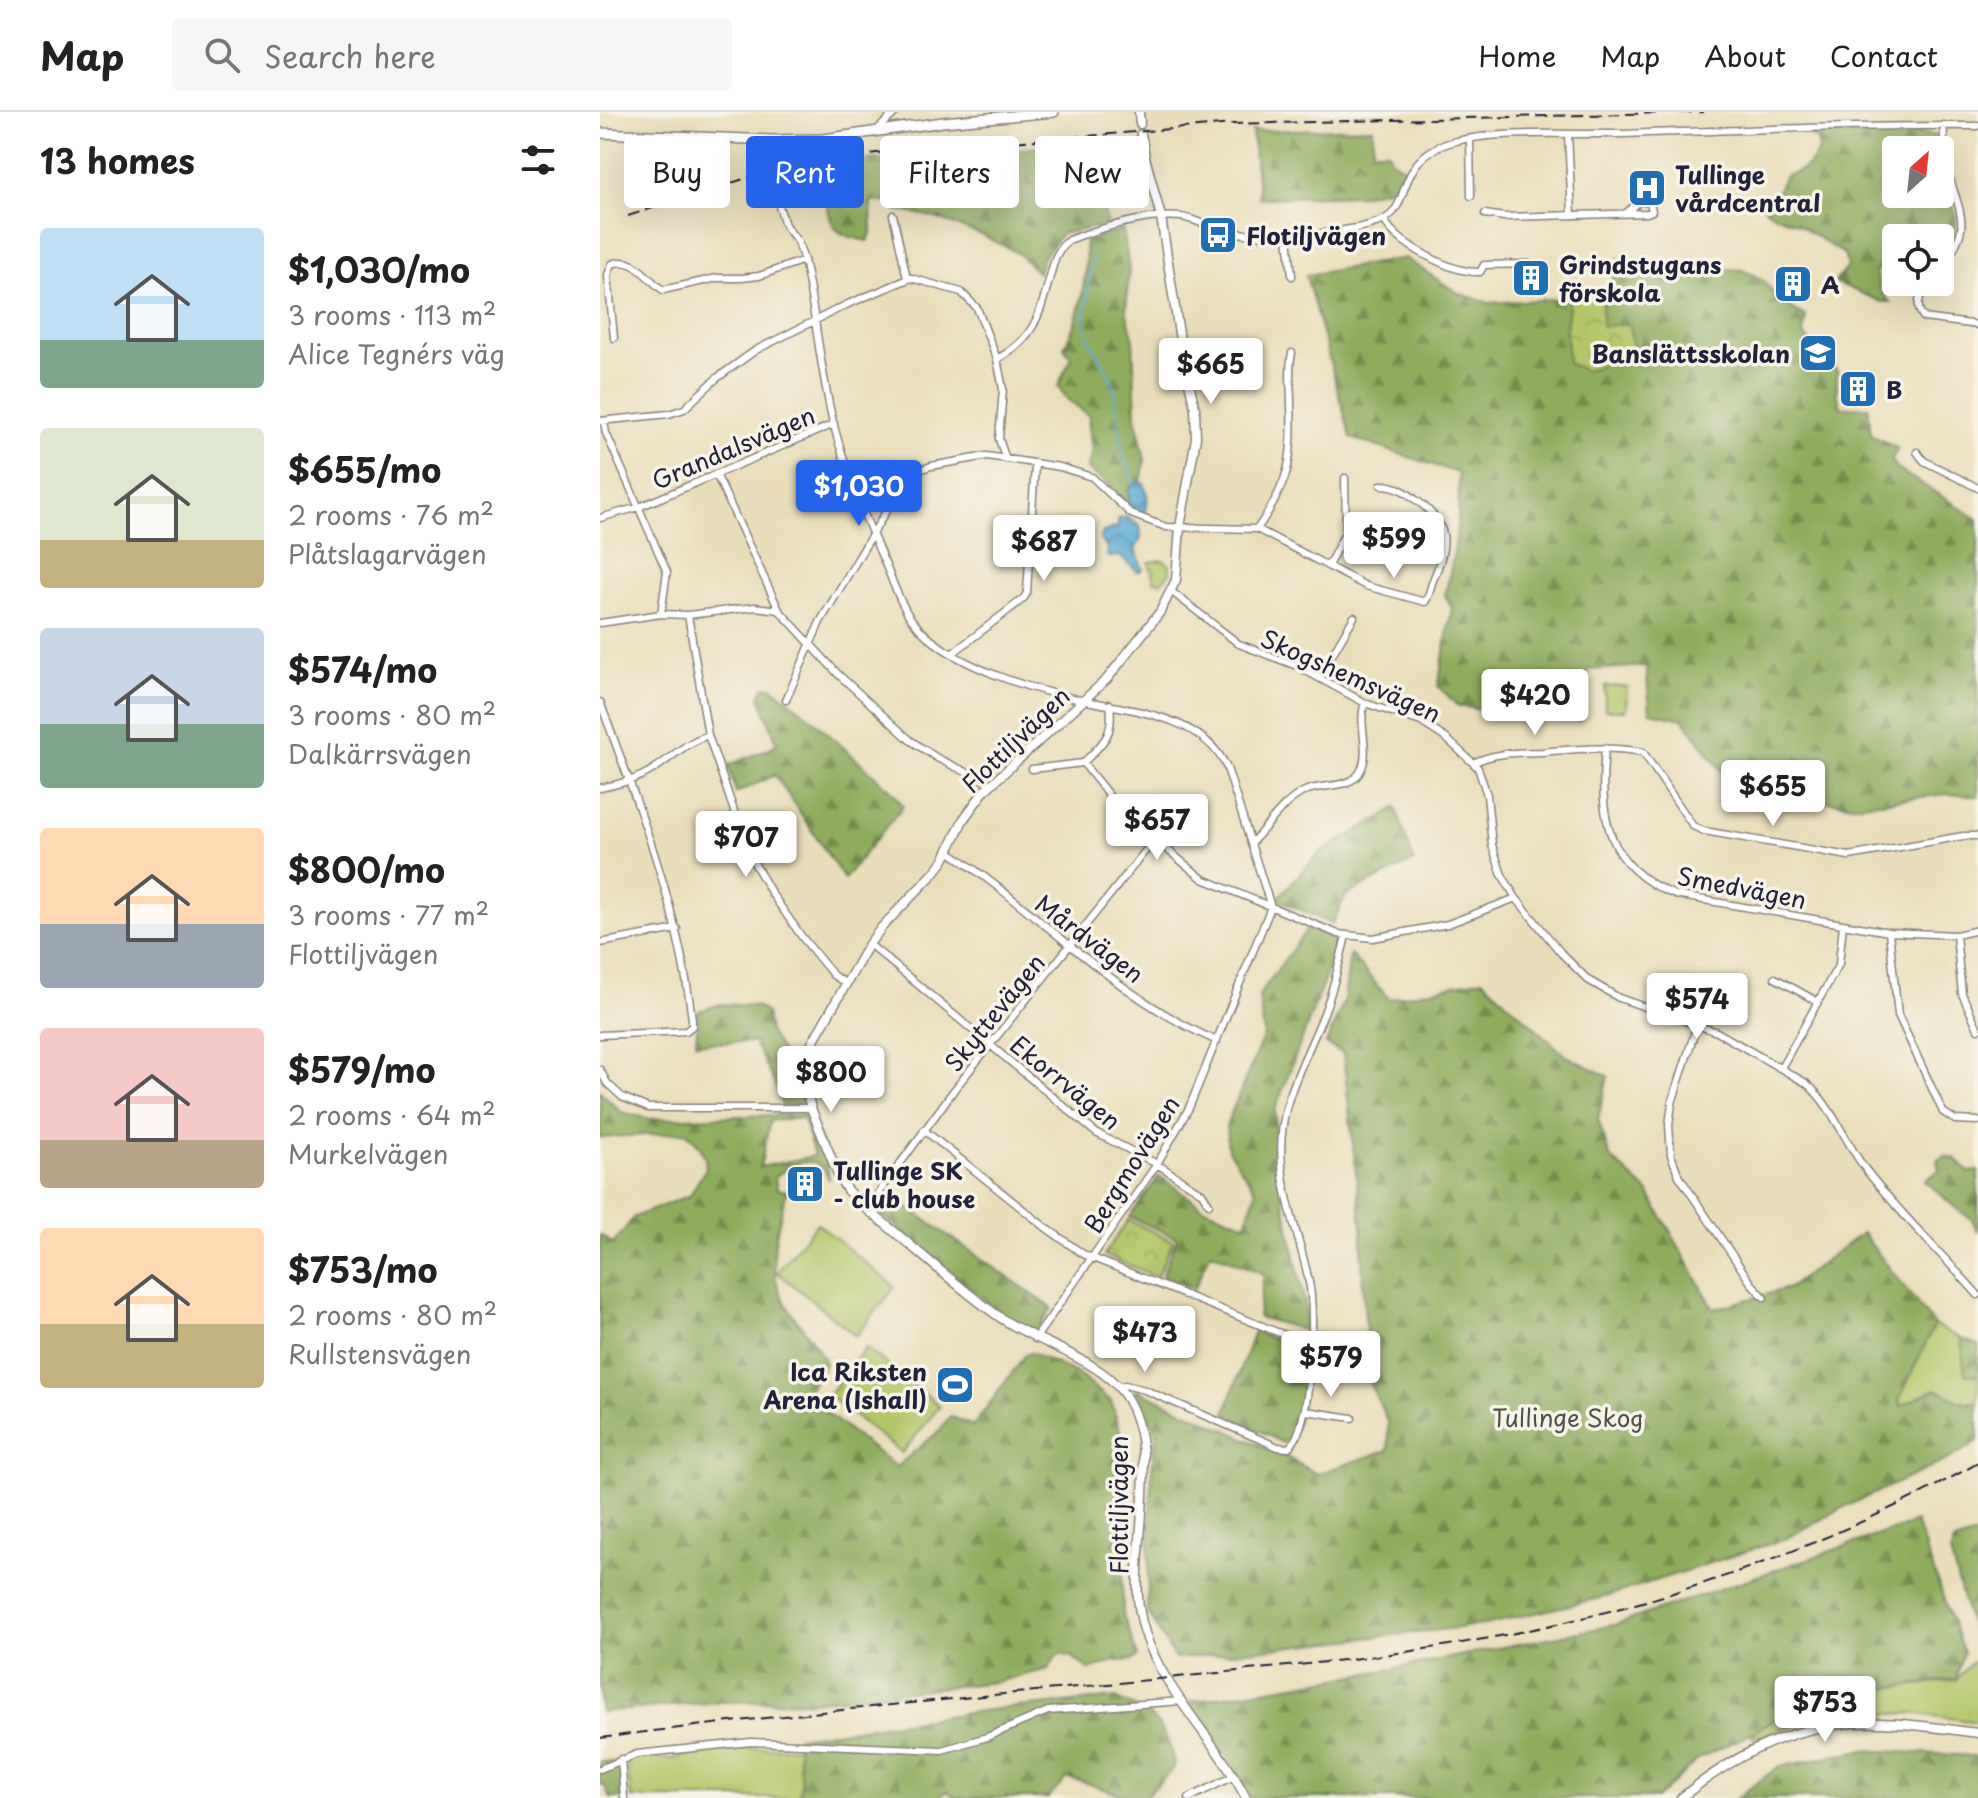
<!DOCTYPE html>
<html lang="en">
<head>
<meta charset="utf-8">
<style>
	:root { --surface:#fff; --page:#f6f6f6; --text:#222; --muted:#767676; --line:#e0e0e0; --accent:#2563eb }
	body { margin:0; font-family:"Playpen Sans",sans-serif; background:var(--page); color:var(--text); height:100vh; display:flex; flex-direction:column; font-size:30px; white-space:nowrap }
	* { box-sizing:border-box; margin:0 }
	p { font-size:26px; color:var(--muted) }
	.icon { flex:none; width:44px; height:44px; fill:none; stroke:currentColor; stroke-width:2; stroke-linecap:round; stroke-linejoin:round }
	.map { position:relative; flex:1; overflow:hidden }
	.drawer { display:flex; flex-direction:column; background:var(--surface); width:600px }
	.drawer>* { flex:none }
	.hud { position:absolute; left:24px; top:24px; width:760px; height:72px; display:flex; gap:16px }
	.needle { width:52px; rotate:27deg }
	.controls { position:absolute; left:1282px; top:24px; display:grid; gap:16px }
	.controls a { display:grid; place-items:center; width:72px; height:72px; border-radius:8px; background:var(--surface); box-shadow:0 8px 32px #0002; font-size:40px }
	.price { position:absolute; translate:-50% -68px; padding:0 18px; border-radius:8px; background:#fff; color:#222; font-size:26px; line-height:52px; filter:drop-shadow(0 2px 4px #0008) }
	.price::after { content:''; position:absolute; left:50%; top:48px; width:24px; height:18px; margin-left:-12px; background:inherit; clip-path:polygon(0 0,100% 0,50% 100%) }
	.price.selected { background:var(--accent); color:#fff }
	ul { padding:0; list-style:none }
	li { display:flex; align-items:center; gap:24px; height:200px; padding:0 40px }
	li span { display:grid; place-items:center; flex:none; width:224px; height:160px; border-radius:8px; color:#555 }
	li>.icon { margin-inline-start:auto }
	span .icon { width:96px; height:96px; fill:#fffc; stroke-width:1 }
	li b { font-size:34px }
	h2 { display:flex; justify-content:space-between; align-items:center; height:96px; padding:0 40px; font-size:34px }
	.chip { padding:0 28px; border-radius:8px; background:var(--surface); box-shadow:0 8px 32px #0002; font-size:28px; line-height:72px }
	.chip.selected { background:var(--accent); color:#fff }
	header { display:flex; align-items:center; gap:48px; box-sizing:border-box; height:112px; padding:0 40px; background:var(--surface); border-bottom:2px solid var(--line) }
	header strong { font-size:38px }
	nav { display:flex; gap:44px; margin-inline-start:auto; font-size:28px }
	.search { width:560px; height:72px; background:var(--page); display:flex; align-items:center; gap:20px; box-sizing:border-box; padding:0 28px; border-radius:8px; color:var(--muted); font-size:30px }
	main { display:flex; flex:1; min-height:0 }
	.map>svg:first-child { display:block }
	.grass { fill:#b3c669; stroke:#6a7452; stroke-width:2 }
	.forest { fill:url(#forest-firs); stroke:#58664c; stroke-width:2; fill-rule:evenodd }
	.park { fill:url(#park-crowns); stroke:#6a7452; stroke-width:2 }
	.water { fill:url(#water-waves); stroke:#3e6688; stroke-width:2 }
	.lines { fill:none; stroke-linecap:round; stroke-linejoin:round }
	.stream { stroke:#5babd5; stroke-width:2 }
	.street-casing { stroke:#86807a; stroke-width:9 }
	.secondary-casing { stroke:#86807a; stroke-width:11 }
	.primary-casing { stroke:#86807a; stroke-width:12 }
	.street { stroke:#fff; stroke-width:6 }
	.secondary { stroke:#fff; stroke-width:8 }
	.primary { stroke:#fff; stroke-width:9 }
	.rail { stroke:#22223b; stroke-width:2; stroke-dasharray:12 6; stroke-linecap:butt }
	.labels { text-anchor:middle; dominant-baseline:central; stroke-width:7; stroke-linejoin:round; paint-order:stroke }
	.poi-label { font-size:24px; font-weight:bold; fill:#22223b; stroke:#f7f3e8; text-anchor:start }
	.street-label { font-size:24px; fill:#22223b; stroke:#f7f3e8 }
	.park-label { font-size:24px; fill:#4e5349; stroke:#f7f3e8 }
</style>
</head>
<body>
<header>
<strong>Map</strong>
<div class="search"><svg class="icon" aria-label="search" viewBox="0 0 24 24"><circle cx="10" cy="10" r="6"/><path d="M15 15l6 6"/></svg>Search here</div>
<nav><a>Home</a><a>Map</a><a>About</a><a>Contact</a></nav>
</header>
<main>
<section class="drawer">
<h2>13 homes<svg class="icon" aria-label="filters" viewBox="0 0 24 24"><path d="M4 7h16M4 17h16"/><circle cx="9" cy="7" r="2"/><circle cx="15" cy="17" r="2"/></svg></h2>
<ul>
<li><span style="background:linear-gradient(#bfe0f5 70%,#7fa58c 0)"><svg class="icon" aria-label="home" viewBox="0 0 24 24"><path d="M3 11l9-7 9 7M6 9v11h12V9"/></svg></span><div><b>$1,030/mo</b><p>3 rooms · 113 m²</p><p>Alice Tegnérs väg</p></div></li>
<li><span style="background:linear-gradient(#dfe7d0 70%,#c2b280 0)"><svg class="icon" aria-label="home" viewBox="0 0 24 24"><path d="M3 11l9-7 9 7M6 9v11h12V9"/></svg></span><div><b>$655/mo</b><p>2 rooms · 76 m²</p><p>Plåtslagarvägen</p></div></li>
<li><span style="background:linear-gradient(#c9d6e8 60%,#7fa58c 0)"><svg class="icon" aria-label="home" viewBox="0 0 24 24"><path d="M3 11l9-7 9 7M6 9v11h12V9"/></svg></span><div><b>$574/mo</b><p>3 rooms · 80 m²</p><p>Dalkärrsvägen</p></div></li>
<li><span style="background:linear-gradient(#ffd9b3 60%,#9aa5b1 0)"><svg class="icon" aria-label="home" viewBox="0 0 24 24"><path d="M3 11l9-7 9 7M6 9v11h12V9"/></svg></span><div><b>$800/mo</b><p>3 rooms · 77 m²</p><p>Flottiljvägen</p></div></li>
<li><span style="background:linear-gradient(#f6c9c9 70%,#b9a48a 0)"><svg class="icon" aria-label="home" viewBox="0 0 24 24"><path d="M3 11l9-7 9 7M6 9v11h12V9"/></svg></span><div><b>$579/mo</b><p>2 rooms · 64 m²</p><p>Murkelvägen</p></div></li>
<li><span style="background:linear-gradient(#ffd9b3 60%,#c2b280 0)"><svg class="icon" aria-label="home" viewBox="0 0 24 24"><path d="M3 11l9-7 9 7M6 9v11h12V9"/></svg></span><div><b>$753/mo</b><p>2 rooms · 80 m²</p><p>Rullstensvägen</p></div></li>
</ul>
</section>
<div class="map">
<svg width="1378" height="1686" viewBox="0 0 1378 1686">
	<defs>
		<pattern id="forest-firs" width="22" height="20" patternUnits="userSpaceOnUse" patternTransform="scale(2)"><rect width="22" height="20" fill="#8eab5d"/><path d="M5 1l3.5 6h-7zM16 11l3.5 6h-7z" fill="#748b4e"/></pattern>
		<pattern id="park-crowns" width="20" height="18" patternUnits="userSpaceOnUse" patternTransform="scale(2)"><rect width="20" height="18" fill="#b3c669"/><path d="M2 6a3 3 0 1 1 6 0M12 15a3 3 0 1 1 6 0" fill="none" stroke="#9aaa5c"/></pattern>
		<pattern id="water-waves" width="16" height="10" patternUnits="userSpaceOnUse" patternTransform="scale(2)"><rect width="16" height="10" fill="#5babd5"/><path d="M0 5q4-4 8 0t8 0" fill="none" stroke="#4b8bae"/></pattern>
	</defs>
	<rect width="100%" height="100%" fill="#f7f3e8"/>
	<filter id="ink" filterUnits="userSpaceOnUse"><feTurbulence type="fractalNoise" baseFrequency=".0125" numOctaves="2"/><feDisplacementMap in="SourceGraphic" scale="16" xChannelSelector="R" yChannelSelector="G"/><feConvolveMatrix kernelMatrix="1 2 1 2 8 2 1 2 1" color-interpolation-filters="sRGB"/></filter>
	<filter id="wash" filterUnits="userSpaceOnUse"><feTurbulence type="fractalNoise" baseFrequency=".006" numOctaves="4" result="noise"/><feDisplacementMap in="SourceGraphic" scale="32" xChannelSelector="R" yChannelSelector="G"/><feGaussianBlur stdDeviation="1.8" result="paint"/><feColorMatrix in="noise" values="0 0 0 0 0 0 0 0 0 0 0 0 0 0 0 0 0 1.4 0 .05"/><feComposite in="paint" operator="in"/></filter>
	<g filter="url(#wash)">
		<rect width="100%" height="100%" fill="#eadeba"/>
		<path class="grass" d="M1005,574L1027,575L1026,598H1005Z
			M217,1111L295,1175L256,1224L177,1160Z
			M1334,1213L1361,1227L1365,1263H1378V1291L1358,1289L1336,1277L1301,1294L1299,1288Z
			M266,1236L340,1294L302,1341L228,1283Z
			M1378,1548V1610L1312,1601L1223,1604L1153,1626L1154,1620L1206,1587L1356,1568L1370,1552Z
			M198,1635L201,1672L199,1686H31L27,1649C41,1639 54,1648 69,1647C79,1647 88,1641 98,1640C132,1636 164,1636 198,1635Z"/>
		<path class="forest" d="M773,16V39H788L791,47L805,56L791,76L760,83L659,86L652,19Z
			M1310,20L1339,24C1340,38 1340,55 1344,68C1356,103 1366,117 1340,150V126H1296V151L1280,154L1276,160L1281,180L1290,190H1282L1235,170L1248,154L1243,141C1227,133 1214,122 1199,113C1186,105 1169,105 1161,90H1171C1179,81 1179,73 1185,64C1206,58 1207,57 1219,38L1217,28L1210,23ZM1296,38H1340V82H1296Z
			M473,31V53L505,102L507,113L461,122L442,147L438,161L418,141L382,123L333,105L296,98L285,90H271L272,119L268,129C216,120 239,104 218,74L185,77L180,61L239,50L369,40L385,49L401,48L413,38Z
			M523,118L529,158L526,198L533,225L536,305L545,349L541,370C526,374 529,381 529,395L510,373L487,357C497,332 487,329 489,304L467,287L458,274L471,246L464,235C481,205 488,163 485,129Z
			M805,146L858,181L889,191L970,186L966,218L986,259L1014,247L1036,252L1002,214V182L1014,164L1019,146L1033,152L1144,158L1164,169L1179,188L1206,205L1203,222L1237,259V282L1241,295H1268L1271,323L1298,337L1291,348L1296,356L1378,407V684L1347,682L1253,693L1133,674L1083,607L1050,600L1046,554L988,558L981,609L919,604L858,594L838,574L852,496L845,483C855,442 861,404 858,361L751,326L706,163Z
			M164,575H172L213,608L294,681L303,694L244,767L175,663L136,681L128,653L167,638L177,631L160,585Z
			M796,696L814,749L746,783L732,812L677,787L718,742Z
			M708,816L739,829L675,998L677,1057L706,1197L704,1218L658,1205L664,1162L611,1140L594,1177L562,1164L577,1126L530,1105L559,1064L604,1096L646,1112L656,1079L628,1038L626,1014L664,923L659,883Z
			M750,842L789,887L882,867L966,944L1008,964L998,1007L1010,1045L1048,1080L1114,1197L1189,1176L1262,1121L1334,1213L1299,1288L1301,1294L1336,1277L1358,1289L1378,1291V1329L1347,1348L1238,1398L1185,1427L1004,1485L884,1513L575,1547L547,1499L552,1356L556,1321L536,1277L686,1345L717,1362L788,1338V1310L769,1270L762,1157V1115L743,941L726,932L744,889Z
			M121,892L156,894L166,901L169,919L195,963L203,991L182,994L176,975L154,930L96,931L98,899Z
			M0,979L21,1000L50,1007L210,1002L227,1046L229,1068C227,1064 226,1059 223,1056C210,1042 186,1056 175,1065L177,1077L187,1079C177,1115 165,1154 184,1189C196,1211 215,1227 225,1251L205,1284L296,1355L339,1319L350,1304L373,1314L426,1242L432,1241L475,1260L511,1289L520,1318L523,1504C530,1517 531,1530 538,1544L533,1548L514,1549L490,1558L470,1544L458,1542L448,1557L396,1570L211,1589L118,1590L0,1600V1123L13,1132L34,1105L90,1083L106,1056L105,1045L99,1033L86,1020L0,1026ZM203,1006L214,1044L160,1055L170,1009Z
			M1345,1044L1356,1047L1368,1060L1378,1059V1120L1371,1106C1354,1098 1341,1081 1325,1069L1339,1058L1337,1048Z
			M286,1080L452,1196L435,1222L403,1203L273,1096Z
			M654,1220L704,1237L701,1298L692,1326L683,1331L625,1301Z
			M1361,1227L1378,1233V1263H1365Z
			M1316,1410L1363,1540L1356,1567L1206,1587L1154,1620L1098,1647L1057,1686H650L636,1658L589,1590L793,1557L1014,1513Z
			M1378,1422V1540L1350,1441L1354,1430Z
			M516,1586C527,1592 541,1597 551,1605C562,1614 576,1642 573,1657L544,1686C518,1686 493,1671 467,1666L448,1686H355L348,1679L338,1686H199L201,1671L197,1625L396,1597Z
			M1262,1638L1375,1644L1378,1650V1686H1137L1178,1655Z
			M0,1649L20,1651L22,1686H10L5,1675L0,1672Z"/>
		<path class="park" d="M985,182H1002V214L1029,212L1036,253L1014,247L986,259L968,251L966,218L970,186Z
			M563,448L570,453V461L561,470L554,469L549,450Z
			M528,1108L573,1129L557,1165L504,1143Z"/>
		<path class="water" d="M541,370L544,372C548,384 549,390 544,401L529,395C529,382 525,373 541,370Z
			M526,405L540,413L541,426L535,438L543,457L538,460L520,444L508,445L506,434L500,427L503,420L518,415V407Z"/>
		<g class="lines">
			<path class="stream" d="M492,145L484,210L487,223L513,270L523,344L535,371"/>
		</g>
	</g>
	<g filter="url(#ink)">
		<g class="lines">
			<g class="street-casing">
				<path id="street" d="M275,20L296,0
					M968,23L972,103
					M870,27L871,84
					M173,75L185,113L198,130L204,148C216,202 220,257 233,310C245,357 264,403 283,447C292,466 299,491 312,508C347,555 441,581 497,591C544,600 605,608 627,656L671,795
					M885,102L904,105L1047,101L1052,99L1050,90L1040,89L1026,101
					M293,103L307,166
					M784,108C798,133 852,161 880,160L884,153L929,152
					M688,124L692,164
					M1340,157C1371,117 1363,108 1349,64C1344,47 1343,31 1344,13
					M1330,170C1321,181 1313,193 1324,206L1378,213
					M14,226L8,163L12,152C35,143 47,168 63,178L117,166H142L159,164L204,148
					M397,247C443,223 441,189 456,144L462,134L469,128C499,116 549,102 581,105C595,107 608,115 622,118C654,125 692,126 724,121C743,118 767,116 783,108C813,94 794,46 852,30C898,18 971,23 1021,22C1140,18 1259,13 1378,14
					M0,309L69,302L84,297L117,266L156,238L248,192L311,166L361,180L377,196L397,247L403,277L399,327L406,347
					M4,310L6,321L67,460L61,502
					M1317,340L1324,349L1378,376
					M116,362L179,498L238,562L310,628L337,646L391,672
					M0,406L39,395L234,312
					M657,417L766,474L825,490C830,483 830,474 834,466C848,431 850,412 816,388C805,379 796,373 781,373
					M728,454L746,419L745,366
					M572,480L639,532L697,554L765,591L821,610L847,627L873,651L878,656L887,683L892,733L902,763L916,786L961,841L988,868L1019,886L1117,920L1206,971C1232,993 1245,1030 1266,1058C1300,1102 1341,1141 1378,1183
					M88,503L108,623L148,740L172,782L202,825L233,863L245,871
					M0,511L61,502L88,503L155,495L179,498
					M353,541L423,487L427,481L435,352
					M719,565L754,505
					M186,588L220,510L300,376L319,358L331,354L387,344L460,355L492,365L531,402L566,415L657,417C690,370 693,348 691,291C691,275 688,256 692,241
					M0,590C39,694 79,797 92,908V914L86,919L0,923
					M1005,636C999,703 1005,755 1075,783L1289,820L1356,823L1378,818
					M483,651L523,701L603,767L738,822L773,826L848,812L916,786
					M873,651C895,640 918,641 942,640C976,637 1009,634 1043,640L1093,714L1104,719L1249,744L1363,724H1378
					M432,657L483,651C504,630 514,624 510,592
					M0,676C19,672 37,668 54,657C72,645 87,630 108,623
					M651,731C669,714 682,690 705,679C723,671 752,678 761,658C771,637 757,612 765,591
					M348,739C440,800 513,884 617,929
					M1289,820L1298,903L1343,1000L1355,1008L1378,1009
					M1356,823L1362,882L1378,917
					M0,831L77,817
					M269,832L496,1021L557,1052L602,1081L609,1092
					M1175,866L1218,890
					M1097,913L1072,991L1069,1013L1071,1043L1079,1064L1151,1171L1164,1185
					M1181,956L1239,852L1243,812
					M0,958L7,971L22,985L48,996H211
					M324,1018L445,1115L483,1142L697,1228L711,1225
					M267,1097L354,978L554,728
					M435,1227L557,1052L589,996L671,795
					M518,1275L525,1273L545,1278L678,1335L688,1336C712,1319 715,1205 710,1176C704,1138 688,1102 683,1063C674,998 699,963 722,906C733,880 739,851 746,824
					M706,1299L752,1306
					M21,1647L24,1686
					M0,1657L37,1642L151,1630L342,1638L387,1625L448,1599L582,1589
					M589,1686L634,1664"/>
			</g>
			<g class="secondary-casing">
				<path id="secondary" d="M539,0L540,12
					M541,22L545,45L561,105L582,241L595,296L596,326L580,415L576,468L560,500L507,567L385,678L363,708L344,748L334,761L282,815L269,832L207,940L202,962L211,996L239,1065L247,1078L259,1091C307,1128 351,1171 401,1206C437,1231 498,1246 524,1282C561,1336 534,1422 538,1485C543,1563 612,1619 646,1686
					M1081,1686C1130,1646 1190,1614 1255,1611C1296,1609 1337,1616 1378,1621"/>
			</g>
			<g class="primary-casing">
				<path id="primary" d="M0,21L172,28L223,27L343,10L454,0"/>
			</g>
			<use href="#street" class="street"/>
			<use href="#secondary" class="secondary"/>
			<use href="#primary" class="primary"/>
			<path class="rail" d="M28,104L175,57L276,41L633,12L1104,0
				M0,1626C195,1600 392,1584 588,1564C675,1555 763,1548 849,1533C1035,1503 1213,1443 1378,1351"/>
		</g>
	</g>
	<defs>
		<g id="hospital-square" transform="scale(2)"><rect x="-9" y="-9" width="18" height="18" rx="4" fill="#1f6fb2" stroke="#f7f3e8"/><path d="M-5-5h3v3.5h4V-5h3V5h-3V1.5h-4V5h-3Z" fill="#fff"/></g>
		<g id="bus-square" transform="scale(2)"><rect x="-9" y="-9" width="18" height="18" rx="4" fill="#1f6fb2" stroke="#f7f3e8"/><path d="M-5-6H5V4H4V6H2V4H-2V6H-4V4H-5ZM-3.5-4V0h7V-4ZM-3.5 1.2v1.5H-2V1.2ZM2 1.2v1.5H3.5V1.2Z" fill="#fff"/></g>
		<g id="building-square" transform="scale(2)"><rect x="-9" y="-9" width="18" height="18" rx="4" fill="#1f6fb2" stroke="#f7f3e8"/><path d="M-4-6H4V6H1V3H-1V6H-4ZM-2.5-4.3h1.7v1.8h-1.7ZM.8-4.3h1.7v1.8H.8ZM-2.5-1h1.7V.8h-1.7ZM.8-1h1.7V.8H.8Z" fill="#fff"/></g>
		<g id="school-square" transform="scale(2)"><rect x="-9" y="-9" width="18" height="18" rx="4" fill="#1f6fb2" stroke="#f7f3e8"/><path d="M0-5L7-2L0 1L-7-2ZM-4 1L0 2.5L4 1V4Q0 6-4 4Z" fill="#fff"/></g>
		<g id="stadium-square" transform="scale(2)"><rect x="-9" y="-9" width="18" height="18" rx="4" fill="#1f6fb2" stroke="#f7f3e8"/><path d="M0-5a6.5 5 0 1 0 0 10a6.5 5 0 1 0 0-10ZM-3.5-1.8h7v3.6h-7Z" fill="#fff"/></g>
	</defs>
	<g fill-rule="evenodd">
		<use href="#hospital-square" x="1047" y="76"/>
		<use href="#bus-square" x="618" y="123"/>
		<use href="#building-square" x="931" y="166"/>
		<use href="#building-square" x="1193" y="172"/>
		<use href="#school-square" x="1218" y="241"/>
		<use href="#building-square" x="1258" y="277"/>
		<use href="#building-square" x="205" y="1072"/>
		<use href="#stadium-square" x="355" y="1273"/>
	</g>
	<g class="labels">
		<g class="poi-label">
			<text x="1075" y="62">Tullinge<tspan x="1075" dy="28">vårdcentral</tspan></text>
			<text x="646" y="123">Flotiljvägen</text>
			<text x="959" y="152">Grindstugans<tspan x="959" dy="28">förskola</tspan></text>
			<text x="1221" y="172">A</text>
			<text x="1190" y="241" text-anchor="end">Banslättsskolan</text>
			<text x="1286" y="277">B</text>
			<text x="233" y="1058">Tullinge SK<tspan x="233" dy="28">- club house</tspan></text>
			<text x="327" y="1259" text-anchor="end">Ica Riksten<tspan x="327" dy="28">Arena (Ishall)</tspan></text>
		</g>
		<g class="street-label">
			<text transform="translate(133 335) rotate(-23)">Grandalsvägen</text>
			<text transform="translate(751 563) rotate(24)">Skogshemsvägen</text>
			<text transform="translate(415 627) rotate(-44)">Flottiljvägen</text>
			<text transform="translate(1142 775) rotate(11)">Smedvägen</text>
			<text transform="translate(490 826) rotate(37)">Mårdvägen</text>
			<text transform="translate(394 900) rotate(-51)">Skyttevägen</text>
			<text transform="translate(466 970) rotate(39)">Ekorrvägen</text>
			<text transform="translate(531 1052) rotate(-58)">Bergmovägen</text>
			<text transform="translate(518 1393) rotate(-90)">Flottiljvägen</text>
		</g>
		<g class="park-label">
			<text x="968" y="1305">Tullinge Skog</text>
		</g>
	</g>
</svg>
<div class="controls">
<a><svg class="needle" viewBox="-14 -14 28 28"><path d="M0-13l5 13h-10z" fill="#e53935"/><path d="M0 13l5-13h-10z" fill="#767676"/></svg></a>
<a><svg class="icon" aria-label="locate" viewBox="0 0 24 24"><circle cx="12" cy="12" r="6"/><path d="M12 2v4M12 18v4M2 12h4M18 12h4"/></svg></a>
</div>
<b class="price" style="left:611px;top:294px">$665</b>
<b class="price selected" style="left:259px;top:416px">$1,030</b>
<b class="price" style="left:794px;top:468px">$599</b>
<b class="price" style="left:444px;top:471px">$687</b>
<b class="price" style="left:935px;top:625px">$420</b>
<b class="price" style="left:1173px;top:716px">$655</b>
<b class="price" style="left:557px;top:750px">$657</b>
<b class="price" style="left:146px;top:767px">$707</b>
<b class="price" style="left:1097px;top:929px">$574</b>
<b class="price" style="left:231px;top:1002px">$800</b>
<b class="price" style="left:545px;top:1262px">$473</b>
<b class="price" style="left:731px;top:1287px">$579</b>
<b class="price" style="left:1225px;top:1632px">$753</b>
<div class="hud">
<a class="chip">Buy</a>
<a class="chip selected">Rent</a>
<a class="chip">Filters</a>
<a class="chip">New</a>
</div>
</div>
</main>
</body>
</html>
